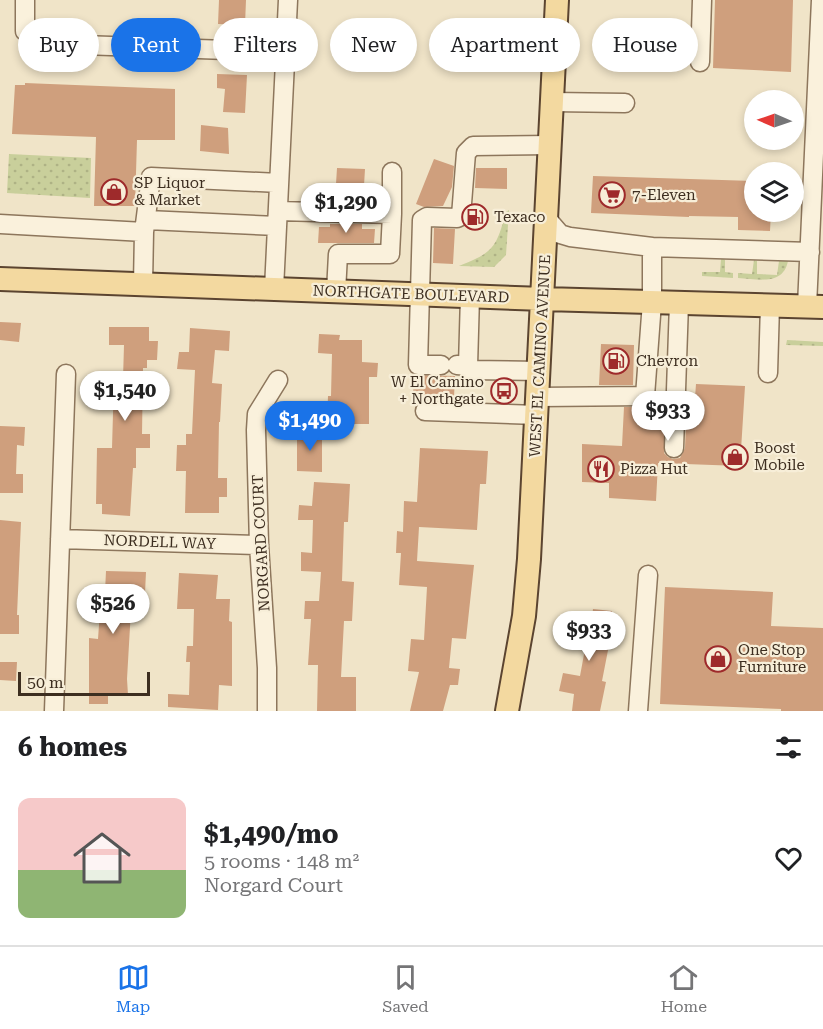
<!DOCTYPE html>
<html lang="en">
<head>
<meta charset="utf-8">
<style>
	:root { --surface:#fff; --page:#f2f2f2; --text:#202124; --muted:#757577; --line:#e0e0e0; --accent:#1a73e8 }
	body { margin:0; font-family:"Roboto Serif",serif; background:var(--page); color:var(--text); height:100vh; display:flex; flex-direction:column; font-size:22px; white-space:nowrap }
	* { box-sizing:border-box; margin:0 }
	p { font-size:20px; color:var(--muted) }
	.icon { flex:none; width:33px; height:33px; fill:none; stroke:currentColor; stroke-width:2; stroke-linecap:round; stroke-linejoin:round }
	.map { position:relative; height:711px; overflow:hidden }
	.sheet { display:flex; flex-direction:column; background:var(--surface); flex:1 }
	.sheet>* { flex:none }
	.banner { position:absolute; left:18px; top:18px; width:788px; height:54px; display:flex; gap:12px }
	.needle { width:39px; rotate:272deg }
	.tools { position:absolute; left:744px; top:90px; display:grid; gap:12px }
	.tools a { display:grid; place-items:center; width:60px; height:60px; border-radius:50%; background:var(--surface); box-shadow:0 3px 9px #0003; font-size:30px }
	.scale { position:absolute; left:18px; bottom:15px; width:132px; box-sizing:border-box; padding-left:6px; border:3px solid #3d2e20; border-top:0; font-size:16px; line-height:21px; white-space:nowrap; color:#3d2e20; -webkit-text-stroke:4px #f7eed8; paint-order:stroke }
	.price { position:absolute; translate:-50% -51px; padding:0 14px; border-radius:21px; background:#fff; color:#222; font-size:20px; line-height:39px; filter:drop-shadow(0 2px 3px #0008) }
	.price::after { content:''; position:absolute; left:50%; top:36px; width:18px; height:14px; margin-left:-9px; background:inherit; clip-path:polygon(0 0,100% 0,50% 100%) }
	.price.current { background:var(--accent); color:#fff }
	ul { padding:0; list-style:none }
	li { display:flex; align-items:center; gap:18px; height:150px; padding:0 18px }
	li span { display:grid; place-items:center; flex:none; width:168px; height:120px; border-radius:12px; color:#555 }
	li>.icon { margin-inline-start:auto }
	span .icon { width:72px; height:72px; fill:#fffc; stroke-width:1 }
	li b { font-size:26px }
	h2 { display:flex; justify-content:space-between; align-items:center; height:72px; padding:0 18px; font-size:26px }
	.pill { padding:0 21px; border-radius:27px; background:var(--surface); box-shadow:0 3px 9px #0003; font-size:21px; line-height:54px }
	.pill.current { background:var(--accent); color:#fff }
	.dock { display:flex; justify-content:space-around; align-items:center; height:84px; border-top:2px solid var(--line); background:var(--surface); font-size:16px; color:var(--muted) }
	.dock a { display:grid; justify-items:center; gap:3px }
	.dock .current { color:var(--accent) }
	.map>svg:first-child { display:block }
	.grass { fill:url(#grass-dots) }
	.building { fill:#cf9f7d }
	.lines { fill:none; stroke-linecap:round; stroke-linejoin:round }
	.minor-casing { stroke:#8d765c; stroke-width:21 }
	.major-casing { stroke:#5b4430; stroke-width:26 }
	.minor { stroke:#faf1dc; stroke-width:18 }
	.major { stroke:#f3d9a0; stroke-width:22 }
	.labels { text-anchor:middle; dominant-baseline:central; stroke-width:4.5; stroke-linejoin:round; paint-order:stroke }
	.poi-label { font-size:15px; fill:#3d2e20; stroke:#f7eed8; text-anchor:start }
	.street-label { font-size:15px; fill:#3d2e20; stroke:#f7eed8 }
</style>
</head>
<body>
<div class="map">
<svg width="823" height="711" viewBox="0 0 823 711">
	<defs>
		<pattern id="grass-dots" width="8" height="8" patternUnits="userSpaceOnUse" patternTransform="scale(1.5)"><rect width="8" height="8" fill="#c9cf9b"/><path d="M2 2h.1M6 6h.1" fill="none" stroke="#aeb285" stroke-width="1.8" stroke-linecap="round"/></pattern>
	</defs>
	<rect width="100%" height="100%" fill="#f0e4c8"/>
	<path class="grass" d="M9,154L91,158L90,198L7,193Z
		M509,210L506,255L494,267L459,266C494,252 496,248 506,212Z
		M723,258L725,260V272L733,273V278L702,276V272H720L721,259Z
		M754,260L757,261V274L777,275L779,261H788C783,286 758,279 738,278V273L752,274Z
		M787,340L823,342V346L786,345Z"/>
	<path class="building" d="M219,0H246L245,25L218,24Z
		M715,0H793L791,72L713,68Z
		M217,74L247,75L245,113L223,112L225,89L217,88Z
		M25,83L175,89V140H137L135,206H94L96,137L12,134L15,85H25Z
		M201,125L228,128L229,154L200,151Z
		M434,159L454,166L452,187L443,206L424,207L416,204Z
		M337,168L365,169L363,202L331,201L332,184H336Z
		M476,168H507V189L475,188Z
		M593,176L754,181V212H771L770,231L738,230V217L689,216V217L591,213Z
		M330,224H362V229H375L374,243H318L319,227H330Z
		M434,228L455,229L453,264L433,263Z
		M0,322L21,323L19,342L0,340Z
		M109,327H149V341H158L157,360H147V368H143L142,434H150V448H136V468H133L130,516L102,514V504H96L97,448H112L114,379H123L124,345H109Z
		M190,328L230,331L229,351L215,350L212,383L222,384L220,422H219L218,478H227V497H219V513H185L186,471H176L177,445H186V434H192L195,370L177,369L179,352H189Z
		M319,334L340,335L339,340H362V362L378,363L377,377H369V424H327L328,396H331L332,354L318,353Z
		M601,344L634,345L633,385H599Z
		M414,375L455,376L454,397L413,395Z
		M696,384L745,386L740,466L658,463L656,501L609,498V483L582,482V444L622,446L624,407H646L655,401L664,402V453L668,457L673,459L680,458L685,448L687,398H695Z
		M0,426L25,427L24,446L17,445L16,474H23V493H0Z
		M297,432H322V472L297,471Z
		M420,448L488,451L486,484H480L477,530L419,527L417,561L474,565L466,639L452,638L449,668L460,669L458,685H450L443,711H410L419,672L408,671L411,639L424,640L427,587L399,585L401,553H396L397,531L403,532L404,501L417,502Z
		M314,482L350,484L348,522H344L342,581L354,582L352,621H344L341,677H356V711H317L318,665H308L311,619H304L305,601H319L321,572L301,571V552L312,553L313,520H298L299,505L312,506Z
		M0,520L21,522L17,615H19V634H0Z
		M106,571L146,572L145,593L132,592L127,679L128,695L108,694V704H89V638L98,639L100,611L91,610V591L105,592Z
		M179,573L218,575L216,599H230L229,621L232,622V686L219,685L218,710L168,707V694L189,695L190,662H186L187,646H193L194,609H177Z
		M665,587L773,592L771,626L823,628V711H781V709L660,704Z
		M593,609L612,611L610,640L602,681L606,682L600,711H572L574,694L559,691L563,673L580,676L585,649L567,647L570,624L591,626Z
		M0,662H17L16,681L0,680Z"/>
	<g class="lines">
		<g class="minor-casing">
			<path id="minor" d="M25,0V31L53,44L285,52
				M457,36L555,41
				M700,62L702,0
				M552,102L625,103
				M278,211L392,214V172
				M547,219L560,234L570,237L652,247
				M147,220L277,226
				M0,224L144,232
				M143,284L144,232L151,177L279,183
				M274,289L288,0
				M336,292L338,254H390L392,214
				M807,306L821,0
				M441,365H418L422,220L427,217L457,218L461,216L466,153L473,146L550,145
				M457,365L468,366V370L539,371
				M468,366L470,296
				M768,373L770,305
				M539,397L645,396L652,302V247L810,252
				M425,411L537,415
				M674,448L679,303
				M60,539L259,545
				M54,711L66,374
				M267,711V668L259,545L256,430L257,414L278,380
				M638,711L648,575"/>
		</g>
		<g class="major-casing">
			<path id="major" d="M0,279L544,299L823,307
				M507,711L524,616L529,559L557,0"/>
		</g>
		<use href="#minor" class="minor"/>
		<use href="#major" class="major"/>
	</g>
	<defs>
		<g id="shop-ring" transform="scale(1.35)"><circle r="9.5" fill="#f7eed8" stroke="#9e2a2b" stroke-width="1.5"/><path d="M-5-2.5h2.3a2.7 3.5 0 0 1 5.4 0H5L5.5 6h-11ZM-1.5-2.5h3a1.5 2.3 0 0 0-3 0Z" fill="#9e2a2b"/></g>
		<g id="supermarket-ring" transform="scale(1.35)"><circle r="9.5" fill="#f7eed8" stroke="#9e2a2b" stroke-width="1.5"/><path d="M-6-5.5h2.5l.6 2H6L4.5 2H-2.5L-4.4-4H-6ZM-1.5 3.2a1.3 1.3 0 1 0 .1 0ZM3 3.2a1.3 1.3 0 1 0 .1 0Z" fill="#9e2a2b"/></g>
		<g id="fuel-ring" transform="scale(1.35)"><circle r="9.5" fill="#f7eed8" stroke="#9e2a2b" stroke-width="1.5"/><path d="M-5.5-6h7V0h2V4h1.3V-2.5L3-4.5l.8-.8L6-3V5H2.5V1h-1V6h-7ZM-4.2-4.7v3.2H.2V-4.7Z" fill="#9e2a2b"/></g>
		<g id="bus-ring" transform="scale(1.35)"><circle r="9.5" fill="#f7eed8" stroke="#9e2a2b" stroke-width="1.5"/><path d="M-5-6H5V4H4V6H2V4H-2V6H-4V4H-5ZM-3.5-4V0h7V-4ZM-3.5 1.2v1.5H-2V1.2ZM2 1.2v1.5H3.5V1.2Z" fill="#9e2a2b"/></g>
		<g id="restaurant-ring" transform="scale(1.35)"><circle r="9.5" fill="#f7eed8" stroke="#9e2a2b" stroke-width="1.5"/><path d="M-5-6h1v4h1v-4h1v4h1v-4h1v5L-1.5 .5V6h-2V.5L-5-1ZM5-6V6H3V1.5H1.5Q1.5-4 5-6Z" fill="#9e2a2b"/></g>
	</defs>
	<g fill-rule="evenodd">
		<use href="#shop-ring" x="114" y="192"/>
		<use href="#supermarket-ring" x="612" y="195"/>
		<use href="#fuel-ring" x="475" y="217"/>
		<use href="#fuel-ring" x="616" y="361"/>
		<use href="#bus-ring" x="504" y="391"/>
		<use href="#shop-ring" x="735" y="457"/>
		<use href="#restaurant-ring" x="601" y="469"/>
		<use href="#shop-ring" x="718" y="659"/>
	</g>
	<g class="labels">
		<g class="poi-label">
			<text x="134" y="183">SP Liquor<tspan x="134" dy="17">&amp; Market</tspan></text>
			<text x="632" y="195">7-Eleven</text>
			<text x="494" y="217">Texaco</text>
			<text x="636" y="361">Chevron</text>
			<text x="484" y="382" text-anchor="end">W El Camino<tspan x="484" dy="17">+ Northgate</tspan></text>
			<text x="754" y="448">Boost<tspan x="754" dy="17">Mobile</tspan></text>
			<text x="620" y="469">Pizza Hut</text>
			<text x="738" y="650">One Stop<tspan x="738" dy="17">Furniture</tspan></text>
		</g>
		<g class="street-label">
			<text transform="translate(411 294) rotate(2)">NORTHGATE BOULEVARD</text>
			<text transform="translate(540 356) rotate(-87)">WEST EL CAMINO AVENUE</text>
			<text transform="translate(160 542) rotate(2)">NORDELL WAY</text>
			<text transform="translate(261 543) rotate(-93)">NORGARD COURT</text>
		</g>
	</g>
</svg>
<div class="tools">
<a><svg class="needle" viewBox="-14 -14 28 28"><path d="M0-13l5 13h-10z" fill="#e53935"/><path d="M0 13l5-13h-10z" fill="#757577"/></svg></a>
<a><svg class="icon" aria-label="layers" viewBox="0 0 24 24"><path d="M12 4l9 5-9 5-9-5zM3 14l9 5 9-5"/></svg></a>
</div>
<div class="scale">50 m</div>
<b class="price" style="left:346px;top:234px">$1,290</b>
<b class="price" style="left:125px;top:422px">$1,540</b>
<b class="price" style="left:668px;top:442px">$933</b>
<b class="price current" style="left:310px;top:452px">$1,490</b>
<b class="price" style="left:113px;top:635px">$526</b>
<b class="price" style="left:589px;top:662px">$933</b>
<div class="banner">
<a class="pill">Buy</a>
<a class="pill current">Rent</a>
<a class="pill">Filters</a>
<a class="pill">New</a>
<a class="pill">Apartment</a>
<a class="pill">House</a>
</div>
</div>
<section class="sheet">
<h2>6 homes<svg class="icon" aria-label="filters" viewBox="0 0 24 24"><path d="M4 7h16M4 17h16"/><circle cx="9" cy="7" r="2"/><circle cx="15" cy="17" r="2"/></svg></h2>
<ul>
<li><span style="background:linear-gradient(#f6c9c9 60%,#8fb573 0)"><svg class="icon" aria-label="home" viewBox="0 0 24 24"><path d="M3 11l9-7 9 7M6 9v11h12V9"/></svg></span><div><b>$1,490/mo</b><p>5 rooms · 148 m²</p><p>Norgard Court</p></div><svg class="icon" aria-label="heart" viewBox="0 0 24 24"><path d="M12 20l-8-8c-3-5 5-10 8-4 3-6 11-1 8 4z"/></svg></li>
</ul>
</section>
<nav class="dock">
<a class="current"><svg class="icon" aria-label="map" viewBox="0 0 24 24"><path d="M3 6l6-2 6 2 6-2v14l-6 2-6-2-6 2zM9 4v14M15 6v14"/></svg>Map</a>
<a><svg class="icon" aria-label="saved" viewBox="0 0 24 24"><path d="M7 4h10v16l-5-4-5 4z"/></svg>Saved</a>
<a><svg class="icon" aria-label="home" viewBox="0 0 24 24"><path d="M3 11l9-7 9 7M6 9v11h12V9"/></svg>Home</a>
</nav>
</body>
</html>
